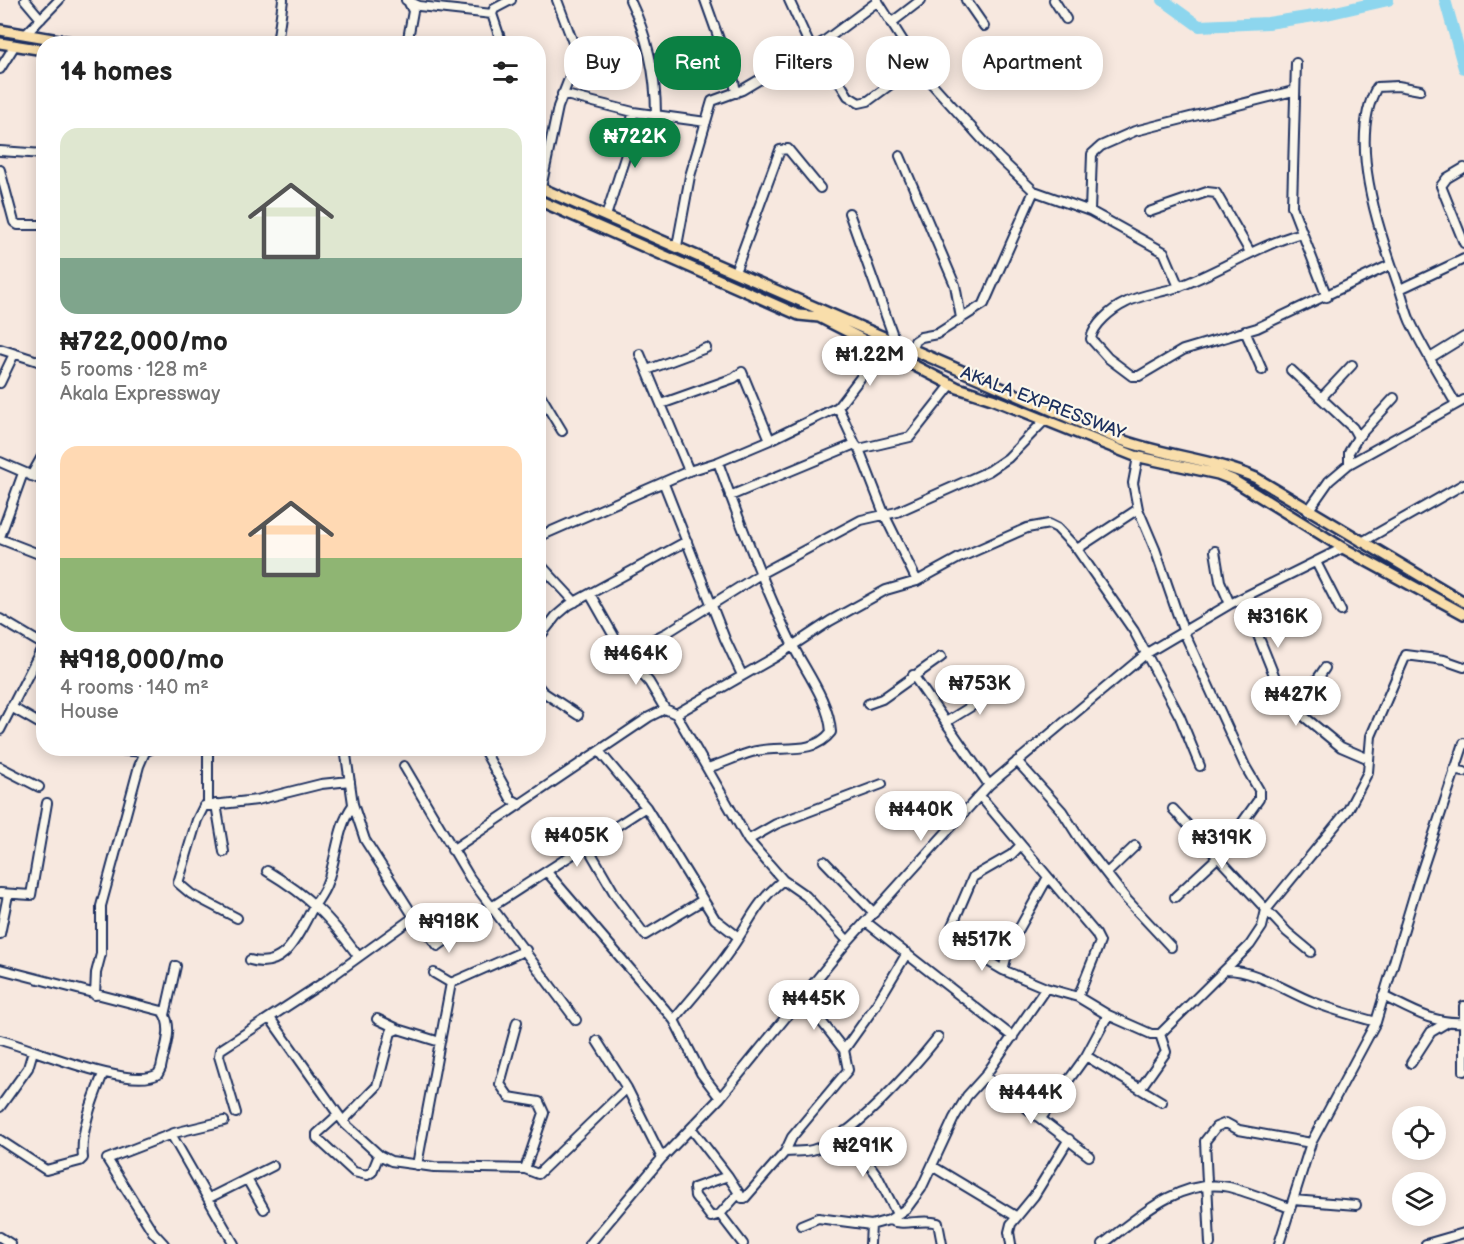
<!DOCTYPE html>
<html lang="en">
<head>
<meta charset="utf-8">
<style>
	:root { --surface:#fff; --page:#f6f6f6; --text:#222; --muted:#767676; --accent:#0b8043 }
	body { margin:0; font-family:"Balsamiq Sans",sans-serif; background:var(--page); color:var(--text); height:100vh; display:flex; flex-direction:column; font-size:22px; white-space:nowrap }
	* { box-sizing:border-box; margin:0 }
	p { font-size:20px; color:var(--muted) }
	.icon { flex:none; width:33px; height:33px; fill:none; stroke:currentColor; stroke-width:2; stroke-linecap:round; stroke-linejoin:round }
	.map { position:relative; flex:1; overflow:hidden }
	.panel { position:absolute; left:36px; top:36px; width:510px; height:720px; display:flex; flex-direction:column; background:var(--surface); border-radius:24px; box-shadow:0 3px 15px #0003 }
	.panel>* { flex:none }
	.banner { position:absolute; left:564px; top:36px; width:570px; height:54px; display:flex; gap:12px }
	.tools { position:absolute; left:1392px; top:1106px; display:grid; gap:12px }
	.tools a { display:grid; place-items:center; width:54px; height:54px; border-radius:50%; background:var(--surface); box-shadow:0 3px 15px #0003; font-size:30px }
	.price { position:absolute; translate:-50% -51px; padding:0 14px; border-radius:21px; background:#fff; color:#222; font-size:20px; line-height:39px; filter:drop-shadow(0 2px 3px #0008) }
	.price::after { content:''; position:absolute; left:50%; top:36px; width:18px; height:14px; margin-left:-9px; background:inherit; clip-path:polygon(0 0,100% 0,50% 100%) }
	.price.selected { background:var(--accent); color:#fff }
	ul { padding:0; list-style:none }
	li { display:grid; align-content:center; gap:12px; height:318px; padding:0 24px }
	li span { display:grid; place-items:center; height:186px; border-radius:18px; color:#555 }
	li>.icon { margin-inline-start:auto }
	span .icon { width:108px; height:108px; fill:#fffc; stroke-width:1 }
	li b { font-size:26px }
	h2 { display:flex; justify-content:space-between; align-items:center; height:72px; padding:0 24px; font-size:26px }
	.chip { padding:0 21px; border-radius:24px; background:var(--surface); box-shadow:0 3px 15px #0003; font-size:21px; line-height:54px }
	.chip.selected { background:var(--accent); color:#fff }
	.map>svg:first-child { display:block }
	.lines { fill:none; stroke-linecap:round; stroke-linejoin:round }
	.river { stroke:#8dd6ee; stroke-width:12 }
	.minor-casing { stroke:#1b2f5e; stroke-width:12 }
	.major-casing { stroke:#1b2f5e; stroke-width:14 }
	.minor { stroke:#fbf7ec; stroke-width:8 }
	.major { stroke:#f9deab; stroke-width:9 }
	.labels { text-anchor:middle; dominant-baseline:central; stroke-width:4.5; stroke-linejoin:round; paint-order:stroke }
	.street-label { font-size:18px; fill:#1b2f5e; stroke:#fbf7ec }
</style>
</head>
<body>
<div class="map">
<svg width="1464" height="1244" viewBox="0 0 1464 1244">
	<rect width="100%" height="100%" fill="#f7e8df"/>
	<filter id="ink" filterUnits="userSpaceOnUse"><feTurbulence type="fractalNoise" baseFrequency=".0167" numOctaves="2"/><feDisplacementMap in="SourceGraphic" scale="12" xChannelSelector="R" yChannelSelector="G"/><feConvolveMatrix kernelMatrix="1 2 1 2 8 2 1 2 1" color-interpolation-filters="sRGB"/></filter>
	<g filter="url(#ink)">
		<g class="lines">
			<path class="river" d="M1163,0L1199,26L1268,23L1327,14L1388,0
				M1445,0L1464,68"/>
			<g class="minor-casing">
				<path id="minor" d="M25,0L41,19
					M406,0L419,6L492,14L494,9L511,0
					M630,0C648,37 656,74 656,115
					M705,0L734,81L736,93
					M789,0L811,48L830,67L848,96L859,103L868,101L917,65
					M877,0L925,76L999,158L1034,191L1090,211L1164,252L1179,287
					M966,0L984,26
					M1054,0L1066,19
					M492,14L502,44
					M891,23L921,0
					M26,34L59,0
					M277,44L283,0
					M407,44L413,11L409,3
					M1296,63L1292,206L1327,297
					M0,69L15,45
					M1420,90L1398,86L1377,87C1346,142 1381,235 1400,290C1404,301 1406,314 1412,325C1425,352 1441,378 1456,404
					M562,94L633,112L706,122
					M0,151L44,154
					M900,156L955,285L961,318
					M1464,168L1447,178L1441,186L1464,243
					M0,170L14,222L18,225H44
					M541,188L558,107L578,56L557,0
					M1090,211L1092,154L1101,146L1135,131L1293,91
					M1149,212L1207,192L1216,193L1250,252
					M849,213L895,341
					M606,216L628,148L633,112
					M1302,233C1258,245 1221,271 1178,287C1161,293 1141,294 1125,303C1112,309 1093,325 1091,339L1108,358L1132,376H1139L1183,350L1257,328L1390,265
					M677,246L690,176L712,101L742,90L823,42L878,1
					M735,272L780,150L788,149L820,188
					M1400,289L1464,259
					M1245,331L1262,370
					M912,348L915,341L921,337L937,334L984,304L1034,191
					M0,349L44,363
					M640,354L689,471
					M1430,358L1464,337
					M647,370L706,348
					M1291,370L1353,428L1358,437L1349,452V464
					M0,383L13,356
					M538,391L562,431
					M1322,397L1352,365
					M661,404L734,378L742,372L770,440
					M838,407L881,351
					M1358,437L1394,398
					M859,449L910,437L951,385
					M0,462L44,481
					M31,476L44,453
					M664,484L725,639L742,675
					M730,496L855,444
					M1138,509L1133,483L1138,457
					M1308,511L1329,481L1349,464L1464,400
					M0,537L23,473
					M538,537L689,471L718,462L770,440L838,407L855,444L859,449L885,516L917,581
					M0,539L44,556
					M1362,542L1464,484
					M1077,549L1138,509L1155,549L1183,630L1245,766L1259,790V799L1217,858L1175,897
					M1215,551L1220,581L1230,604
					M538,562L575,602
					M1316,562L1341,611
					M590,594L624,654L649,682L665,709
					M1243,598L1280,690L1296,710
					M0,619L44,645
					M538,639L556,616L569,605L687,541
					M624,654L668,632L762,573L861,520L897,512L989,471L1008,458L1044,421
					M1325,668L1296,710L1341,747L1369,759
					M913,675L989,785
					M538,686L543,692L578,715
					M868,704L882,699L941,657
					M11,707L44,726
					M946,722L1001,688
					M0,730L44,644
					M95,748L145,752
					M208,748V805
					M345,748L353,804L365,840L414,917L438,946L493,906L646,807
					M483,748L511,799L520,804
					M599,751L646,807L715,919L737,936
					M1017,761L1062,811L1081,841L1127,900L1171,947
					M404,766L470,878L576,1020
					M0,767L39,787
					M707,768C722,764 737,756 752,752C779,744 812,757 831,732C829,701 806,672 792,644C764,586 740,523 718,462
					M1454,770L1464,772
					M980,796L1096,934L1100,942L1078,997
					M216,804L224,852
					M1173,809L1287,932L1311,952
					M748,840L776,824L882,784
					M587,846L616,896L645,935L703,900
					M452,850L649,717L665,709L676,714
					M824,861L874,913
					M267,871C310,897 329,916 358,956
					M547,872L674,1020L701,1073L720,1098
					M1108,872L1135,846
					M1048,877L1009,947L1003,970L1046,988L1078,997L1108,1015L1151,1034H1160L1250,945L1262,927L1266,910L1348,810L1368,772L1371,736L1406,655L1444,660L1464,667
					M0,893L31,895L47,803
					M237,918L191,894L178,883L197,820L204,806L257,800L321,784L350,781
					M866,922L1013,1037
					M0,934L8,895
					M948,935L973,877L1011,855L1020,846
					M848,941L806,896L783,880L748,840L676,714L777,656L830,621L886,590L917,581L959,558L1027,528L1049,524L1057,528L1077,549L1134,631L1180,717L1200,766
					M974,953L1003,970
					M250,960C283,970 296,939 309,915C314,904 323,895 327,883C337,858 337,827 353,805
					M0,969L162,1011C175,1027 164,1050 161,1068L158,1074C131,1091 32,1048 0,1040
					M1226,970C1256,970 1285,991 1313,1002C1333,1010 1355,1016 1376,1022
					M434,973L451,983
					M451,983L526,950
					M95,995L96,973L101,954V906L139,766L145,752L153,748
					M1383,996C1410,1009 1433,1024 1463,1022
					M1464,1006V1071
					M165,1015L176,966
					M270,1018L345,1124L379,1155L391,1161L434,1167L525,1169L538,1174L627,1088
					M377,1019L398,1029
					M674,1020C693,996 716,972 733,946C752,918 755,904 783,880
					M517,1022L500,1084L509,1097L539,1102L544,1113L525,1169
					M597,1041L627,1088L662,1158
					M844,1050L876,1005L907,953
					M1086,1056L1162,1102
					M1411,1063L1431,1032L1446,1023
					M985,1076L1089,1156
					M1140,1089L1166,1052L1160,1034
					M0,1107L28,1068L33,1051
					M236,1113L219,1056L220,1050L324,982L414,917
					M338,1115L317,1134V1138L354,1172L367,1175L372,1172L379,1155
					M1042,1117L1086,1056L1108,1015
					M343,1121L377,1086L391,1032L398,1029L440,1042
					M691,1128L728,1176
					M845,1131L877,1175L897,1214
					M171,1134L234,1244
					M0,1140L46,1170L80,1161L83,1158C80,1131 93,1099 103,1074
					M785,1152C794,1151 804,1152 812,1150C850,1141 914,1067 938,1037
					M417,1165L451,983
					M932,1166L1017,1217
					M247,1179L264,1209
					M739,1193L720,1214L711,1217L695,1196L694,1188L728,1176L742,1198H745L785,1152L792,1137L848,1070L844,1050L803,998
					M209,1198L273,1166
					M1293,1200L1356,1205
					M720,1214L743,1244
					M889,1220C905,1227 921,1218 938,1223L942,1244
					M801,1225L818,1218L871,1225L889,1220L907,1208L921,1189L954,1118L967,1096L985,1076L1046,988
					M0,1237L11,1244
					M164,1244L153,1232L107,1159L174,1133L224,1121
					M590,1244L662,1158L720,1098L848,941L989,785L1147,653L1230,604L1343,548
					M870,1244L871,1225
					M1011,1244L1009,1232L1011,1224L1034,1196L1069,1139
					M1103,1244C1138,1217 1181,1177 1229,1187C1249,1192 1270,1201 1290,1208
					M1210,1244L1205,1141L1216,1127L1226,1123L1239,1130L1311,1143
					M1279,1244L1311,1143L1376,1022L1418,882L1464,743
					M1426,1244L1464,1233"/>
			</g>
			<g class="major-casing">
				<path id="major" d="M0,30L82,44
					M0,43L44,50
					M538,187L1116,438C1162,456 1211,458 1256,478L1464,602
					M538,200L799,315L819,317L958,388L992,399L1135,456L1218,474L1233,480L1343,548L1464,614"/>
			</g>
			<use href="#minor" class="minor"/>
			<use href="#major" class="major"/>
		</g>
	</g>
	<g class="labels">
		<g class="street-label">
			<text transform="translate(1043 403) rotate(21)">AKALA EXPRESSWAY</text>
		</g>
	</g>
</svg>
<div class="tools">
<a><svg class="icon" aria-label="locate" viewBox="0 0 24 24"><circle cx="12" cy="12" r="6"/><path d="M12 2v4M12 18v4M2 12h4M18 12h4"/></svg></a>
<a><svg class="icon" aria-label="layers" viewBox="0 0 24 24"><path d="M12 4l9 5-9 5-9-5zM3 14l9 5 9-5"/></svg></a>
</div>
<b class="price selected" style="left:635px;top:169px">₦722K</b>
<b class="price" style="left:870px;top:387px">₦1.22M</b>
<b class="price" style="left:1278px;top:649px">₦316K</b>
<b class="price" style="left:636px;top:686px">₦464K</b>
<b class="price" style="left:980px;top:716px">₦753K</b>
<b class="price" style="left:1296px;top:727px">₦427K</b>
<b class="price" style="left:921px;top:842px">₦440K</b>
<b class="price" style="left:577px;top:868px">₦405K</b>
<b class="price" style="left:1222px;top:870px">₦319K</b>
<b class="price" style="left:449px;top:954px">₦918K</b>
<b class="price" style="left:982px;top:972px">₦517K</b>
<b class="price" style="left:814px;top:1031px">₦445K</b>
<b class="price" style="left:1031px;top:1125px">₦444K</b>
<b class="price" style="left:863px;top:1178px">₦291K</b>
<div class="banner">
<a class="chip">Buy</a>
<a class="chip selected">Rent</a>
<a class="chip">Filters</a>
<a class="chip">New</a>
<a class="chip">Apartment</a>
</div>
<section class="panel">
<h2>14 homes<svg class="icon" aria-label="filters" viewBox="0 0 24 24"><path d="M4 7h16M4 17h16"/><circle cx="9" cy="7" r="2"/><circle cx="15" cy="17" r="2"/></svg></h2>
<ul>
<li><span style="background:linear-gradient(#dfe7d0 70%,#7fa58c 0)"><svg class="icon" aria-label="home" viewBox="0 0 24 24"><path d="M3 11l9-7 9 7M6 9v11h12V9"/></svg></span><div><b>₦722,000/mo</b><p>5 rooms · 128 m²</p><p>Akala Expressway</p></div></li>
<li><span style="background:linear-gradient(#ffd9b3 60%,#8fb573 0)"><svg class="icon" aria-label="home" viewBox="0 0 24 24"><path d="M3 11l9-7 9 7M6 9v11h12V9"/></svg></span><div><b>₦918,000/mo</b><p>4 rooms · 140 m²</p><p>House</p></div></li>
</ul>
</section>
</div>
</body>
</html>
